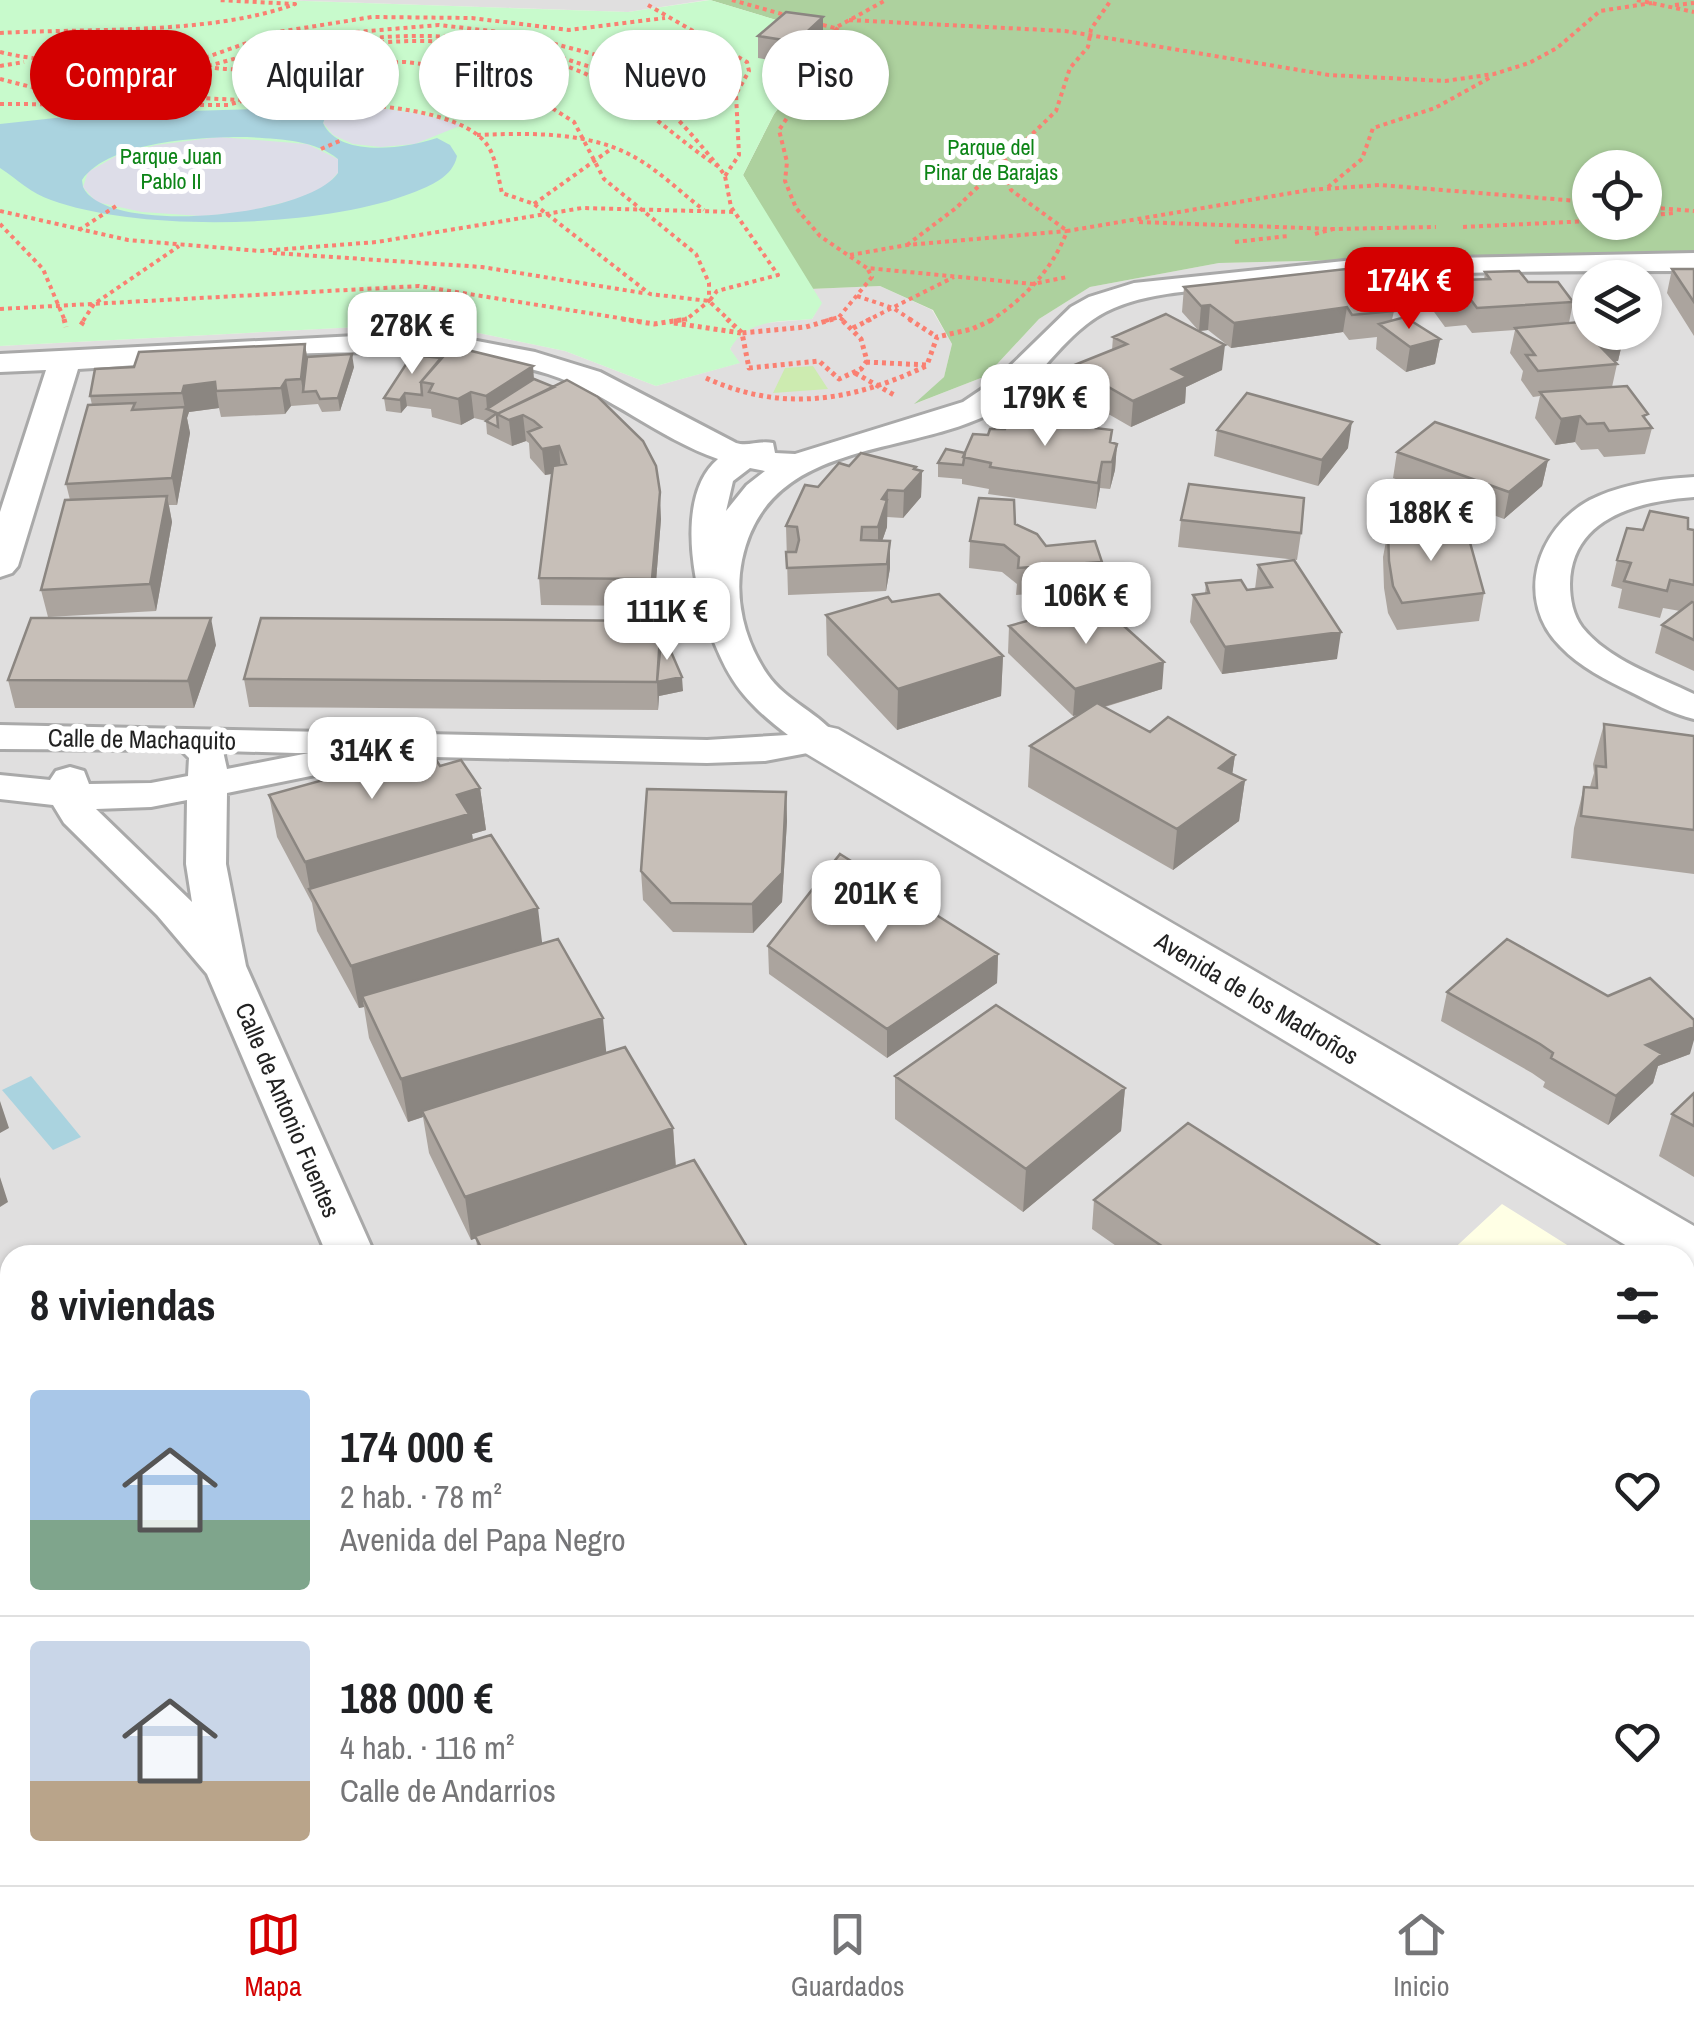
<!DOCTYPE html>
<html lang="es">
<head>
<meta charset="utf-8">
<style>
	:root { --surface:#fff; --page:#f2f2f2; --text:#202124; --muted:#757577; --line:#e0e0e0; --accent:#d40000 }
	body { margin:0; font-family:"Archivo Narrow",sans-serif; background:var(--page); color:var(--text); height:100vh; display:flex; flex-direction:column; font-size:38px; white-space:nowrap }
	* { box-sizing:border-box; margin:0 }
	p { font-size:32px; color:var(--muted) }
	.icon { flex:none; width:55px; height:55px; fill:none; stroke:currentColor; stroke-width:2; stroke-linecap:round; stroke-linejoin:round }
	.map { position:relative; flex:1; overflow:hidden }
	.drawer { position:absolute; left:0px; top:1245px; width:1695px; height:640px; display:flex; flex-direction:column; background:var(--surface); border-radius:30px 30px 0 0; box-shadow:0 2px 8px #0004 }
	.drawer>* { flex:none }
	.hud { position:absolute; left:30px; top:30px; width:1000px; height:90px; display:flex; gap:20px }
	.tools { position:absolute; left:1572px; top:150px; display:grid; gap:20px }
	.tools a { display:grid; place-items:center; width:90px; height:90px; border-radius:50%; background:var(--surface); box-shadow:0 2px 8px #0004; font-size:50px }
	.price { position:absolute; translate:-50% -85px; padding:0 22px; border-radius:20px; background:#fff; color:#222; font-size:32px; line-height:65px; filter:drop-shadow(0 2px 5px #0008) }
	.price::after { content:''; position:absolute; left:50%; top:60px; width:30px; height:22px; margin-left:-15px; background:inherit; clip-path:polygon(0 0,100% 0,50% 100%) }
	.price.on { background:var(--accent); color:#fff }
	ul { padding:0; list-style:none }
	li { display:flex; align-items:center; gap:30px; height:250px; padding:0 30px }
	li+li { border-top:2px solid var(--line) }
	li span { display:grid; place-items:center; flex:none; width:280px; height:200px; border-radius:10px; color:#555 }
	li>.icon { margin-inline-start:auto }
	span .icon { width:120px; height:120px; fill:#fffc; stroke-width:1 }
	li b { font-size:42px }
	h2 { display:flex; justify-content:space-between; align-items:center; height:120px; padding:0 30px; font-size:42px }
	.pill { padding:0 35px; border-radius:45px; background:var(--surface); box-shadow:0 2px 8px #0004; font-size:35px; line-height:90px }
	.pill.on { background:var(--accent); color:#fff }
	.tab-bar { display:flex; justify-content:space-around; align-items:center; height:140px; border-top:2px solid var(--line); background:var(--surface); font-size:28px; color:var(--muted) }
	.tab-bar a { display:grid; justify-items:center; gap:5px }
	.tab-bar .on { color:var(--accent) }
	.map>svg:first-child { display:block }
	.residential { fill:#e0dfdf; fill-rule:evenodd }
	.education { fill:#ffffe5 }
	.grass { fill:#cdebb0 }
	.forest { fill:#add19e; fill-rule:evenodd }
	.park { fill:#c8facc }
	.plaza { fill:#dddde8 }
	.water { fill:#aad3df; fill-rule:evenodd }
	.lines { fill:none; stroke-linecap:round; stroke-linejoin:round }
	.minor-casing { stroke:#a9a9a9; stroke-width:6 }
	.tertiary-casing { stroke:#a9a9a9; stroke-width:5 }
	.path-far1 { stroke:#fa8072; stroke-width:4; stroke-dasharray:4 4; stroke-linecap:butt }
	.path { stroke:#fa8072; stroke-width:5; stroke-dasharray:4 4; stroke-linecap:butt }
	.minor { fill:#fff; fill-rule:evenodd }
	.tertiary { fill:#fff; fill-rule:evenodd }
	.wall { fill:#aba49e }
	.shaded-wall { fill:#8b8681 }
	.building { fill:#c7bfb8; stroke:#8b8681; stroke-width:2.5 }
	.labels { text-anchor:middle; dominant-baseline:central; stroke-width:10; stroke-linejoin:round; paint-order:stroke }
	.far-park-label { font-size:22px; fill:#0c8416; stroke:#fff }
	.street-label { font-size:25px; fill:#222; stroke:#fff }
</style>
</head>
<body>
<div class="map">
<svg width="1694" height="1885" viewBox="0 0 1694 1885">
	<rect width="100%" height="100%" fill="#f2efe9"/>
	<path class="residential" d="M280,0H707L628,12Z
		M1694,252V1885H0V346L377,326L464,330L565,351L656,386L739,363L730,349L736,338L754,324L812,319L821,303L810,289L880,286L932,310L952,344L944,377L917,403L986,376L1039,319L1090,287L1219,263ZM1590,278H1645V332H1590ZM10,1255H1685V1875H10Z"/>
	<path class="education" d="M1502,1204L1583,1255H1447Z
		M1685,1320L1694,1325V1426L1685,1435Z"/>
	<path class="grass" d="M813,366L828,389L773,393L785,368Z"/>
	<path class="forest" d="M710,0H1694V252L1219,263L1090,287L1039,319L986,376L914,404L944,377L952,344L933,310L880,286L810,289L743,175L774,114L833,37ZM1590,168H1645V222H1590Z"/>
	<path class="park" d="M0,0H276L628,12L710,0L833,37L774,114L743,175L822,303L812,319C781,322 747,318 730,349L740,363L656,386L565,351L464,330L377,326L0,346Z"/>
	<path class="plaza" d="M340,102L421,114L462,125L415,144L381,147L353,144L333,135L323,123L327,113Z
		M219,137L307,144L338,159V173L324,188L294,200L242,213L201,216L142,212L96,202L83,187L88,172L116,156L156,145Z"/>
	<path class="water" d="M257,109L327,113L323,123C340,159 407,148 437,138L450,145L457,156C453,177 430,186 412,193C323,228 142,233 51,200C32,194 17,179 0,168V124L92,114ZM247,137C277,139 314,139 338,159V173C307,218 106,236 83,187L82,180C110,140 203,137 247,137Z
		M31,1076L81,1137L53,1150L2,1090Z"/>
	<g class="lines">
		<g class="minor-casing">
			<path id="minor" d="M1694,253V271C1547,271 1401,271 1255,285C1209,290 1157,290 1114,308C1061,330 1038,390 987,415C901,457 767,440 742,560C734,599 744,640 767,674C786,702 821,713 839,740L834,748L765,761L707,763L346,755L350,761L345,769L227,793L226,864L246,966L375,1255H327L207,974L157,915L64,823L53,805L0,799V775L50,780L56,771L70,767L84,771L89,784L151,783L188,776L189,758L181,750L0,749V725L707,740L788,735C767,719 747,702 733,680C701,630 666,503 718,459C658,438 610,394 548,374C414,333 219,361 78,369L18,566L12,573L0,577V512L46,370L0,372V354L356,336L477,341L535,352L600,372L736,443C748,447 759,440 773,443L775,453L795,454L963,402L997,379L1071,307L1089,297L1134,283L1354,260ZM750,468L765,471L747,485L726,511L733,481ZM223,751L296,753H309L227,769ZM187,800L186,864L192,902L96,809L151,807Z
				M1694,477V497C1640,501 1571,517 1570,584C1570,599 1573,615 1582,627C1608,660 1657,676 1694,694V719C1672,714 1651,702 1631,692C1606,680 1580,667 1561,647C1514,601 1536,529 1590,500C1622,484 1659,479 1694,477Z
				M576,1875H636L641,1885H579Z"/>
		</g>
		<g class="tertiary-casing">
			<path id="tertiary" d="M820,725L838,729L1694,1226V1280L1685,1277V1255H1642L802,751L795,740L802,729Z"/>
		</g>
		<path class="path-far1" d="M732,0L789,16
			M1637,0L1694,12
			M648,5L747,62L749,71L736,94L739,155L725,176
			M1675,5L1694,3
			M849,20L1065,31L1329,75L1445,81L1494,74L1529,63L1557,48L1600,11L1652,3
			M815,23L835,28L886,0
			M835,28L843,34L779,130L787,162L785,181L796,208L820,236L867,268L1033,284L1067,277
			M0,33C90,28 211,35 295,4L218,0
			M0,52C56,66 110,59 167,62C193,63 218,71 243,69C276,65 308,54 340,48C417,34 501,41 574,69C629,90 670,135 719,167
			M190,63L278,32L372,17L472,18L569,30L665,18
			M247,65C355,29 463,25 572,61C596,69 623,76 644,90C673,110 696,140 719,167L725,176L731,207L778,275L717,291L710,300
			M0,66L24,62
			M208,66L321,35L439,25L517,34L650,69L741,85
			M0,79L47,91L242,100
			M254,101C308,102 448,99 485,142C496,155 498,177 502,193L534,204L650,294L709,301L730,321
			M0,104L228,105L374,63L405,62L465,69L522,89L574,122L604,179L696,254L709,283V301L687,319L672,321
			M477,135C529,133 590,131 636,158C661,172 681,193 704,210
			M321,149L342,140
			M1002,166L1011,190L1066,230
			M1328,187L1362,159L1373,128L1435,108L1491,77
			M534,204L611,149
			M1645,207L1694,211
			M0,211L128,240L260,251L377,242L582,208L735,212
			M1645,216L1674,213
			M1139,222L1333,229L1436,227
			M0,224L43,269L65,321
			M1463,227L1590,221
			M79,230L116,206
			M1315,234L1333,229
			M1235,242L1288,236
			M907,245L956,208L1056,111L1070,68L1088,47L1091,29L1111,0
			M273,253L482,267L643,293
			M850,255L907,245L1067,231
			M857,296L893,308L913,321
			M0,309L419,286L638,321
			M839,317L872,277L867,268
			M83,321L94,304L179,246
			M825,321L839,317L844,321
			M866,321L954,277
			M990,321C1024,299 1053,269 1067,231L1309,190L1380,185L1590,202"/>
		<path class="path" d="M64,319L66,327
			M622,319L654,324L687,319
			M727,319L742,333
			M833,319L806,327L742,333L749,368L819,361L839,379L861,369L867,361L861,339L841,319
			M909,319L937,337
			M674,323L741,333
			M81,325L85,319
			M853,328L871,319
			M866,362L927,365L937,337L972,329L994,319
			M855,373L896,396
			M706,378C782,413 853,401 926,366"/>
		<use href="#minor" class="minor"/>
		<use href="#tertiary" class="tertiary"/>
	</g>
	<path class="wall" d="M823,17V39L796,64L758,58V36Z
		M1672,269H1694V336L1667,293Z
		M1425,270L1461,280H1484L1485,272L1528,282L1573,302L1569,323L1624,335L1618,361H1615L1617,364L1612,387L1652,428L1645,454L1604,457L1598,449L1581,450L1575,442L1555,445L1535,418L1540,396L1533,397L1521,380L1523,371L1510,353L1515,330L1472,333L1466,325L1445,327L1421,294Z
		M1184,287L1394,311L1392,320L1440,339L1435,364L1406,372L1376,349L1377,337L1349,340L1343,332L1231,348L1208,330L1199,331L1182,312Z
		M1113,337L1222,370L1186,387L1185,403L1131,427L1070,392L1072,366L1112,350Z
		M305,344L307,357L354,367L340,411L322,412L318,404L291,406L285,414L221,417L219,408L189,412L187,418L190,433L177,505H169L172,522L156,611L48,617L41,590L70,500L66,484L92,405L90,396L134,367Z
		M412,355L534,379L661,519L654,606L541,605L539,578L552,474L545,475L530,458L529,443L526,441L512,446L487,434L486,421L474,418L461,425L432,417L431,409L407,406L401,413L386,411L384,398Z
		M1112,430L1111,442L1117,444L1115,470L1110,489L1100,488L1096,509L988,494L989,489L962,484V479L938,477V463L965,453L988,435Z
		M1217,430L1348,448L1318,486L1214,456Z
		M1397,452L1548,460L1542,486L1504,519L1393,478Z
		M849,466L922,471L921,497L903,518L887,517V527L882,541L890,568L886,591L788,595L786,526L818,487Z
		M1181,520L1301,533L1297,560L1178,547Z
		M1015,524L1046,546L1102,562L1099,589L1016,595L1017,584L1002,572L969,568L970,541Z
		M1688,529L1694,530V671L1655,653L1662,625L1680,611L1663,608L1660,618L1618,608L1622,589L1611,586L1617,560L1643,530Z
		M1388,531L1484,593L1479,621L1397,630L1388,613L1384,588L1383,557Z
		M1258,565L1337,659L1222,674L1190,622L1193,595L1205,594L1206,583L1247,590L1255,589Z
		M892,602L1003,656L1001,696L897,730L827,655L826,615Z
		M1009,626L1162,689L1105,707L1150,732L1235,755L1232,774L1245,780L1239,821L1173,870L1028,787L1030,746L1078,715L1073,716L1008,653Z
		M661,634L683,691L659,696L658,710L249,707L244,679Z
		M216,645L194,708H15L8,680Z
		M1604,724L1694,736V874L1571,858L1574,828L1584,787H1590L1594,773L1593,764Z
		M320,765L440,766L480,788L486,830L472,834L473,840L542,943L606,1053L673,1128L676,1167L752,1255H478L476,1238L471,1240L429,1153L423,1117L408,1122L369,1038L364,1007L359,1008L317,931L312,903L277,837L269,795L322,780Z
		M786,792L787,821L782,902L753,933L673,932L643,900L641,871Z
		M768,946L998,954L997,983L887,1058L769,974Z
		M1447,992L1690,1054L1658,1066L1653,1083L1608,1125L1543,1087L1545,1082L1532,1073L1441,1021Z
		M895,1076L1125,1088L1121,1131L1023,1212L895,1119Z
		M1694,1093V1177L1659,1156L1672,1114Z
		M1094,1200L1390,1255H1129L1092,1229Z
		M1694,1504V1688L1685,1682V1514Z
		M864,1875H935L912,1885H868Z
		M950,1875H1054L1030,1885H954Z
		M1360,1875H1657L1653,1885H1369Z"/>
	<path class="shaded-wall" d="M823,17V39L796,64V42Z
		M1210,305L1208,330L1199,331L1201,306Z
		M1347,307L1343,332L1231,348L1234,323Z
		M1624,335L1618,361L1588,364L1593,339Z
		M1440,339L1435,364L1406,372L1410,347Z
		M305,344L309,370L303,392L301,379Z
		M1225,345L1222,370L1186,387L1185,403L1131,427L1133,401L1172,369Z
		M352,354L354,367L340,411L338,398Z
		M533,366L535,392L497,413L487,409L486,396Z
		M286,380L291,406L285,414L281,388Z
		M215,382L219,408L189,412L187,418L190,433L177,505L172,478L185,409L182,393L184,386Z
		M471,392L474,418L461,425L458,399Z
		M405,393L407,406L401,413L400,400Z
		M568,393L569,406L534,423V421L523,415L526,441L512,446L509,420L520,417Z
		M1580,416L1575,442L1555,445L1561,419Z
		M1352,422L1348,448L1318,486L1322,460Z
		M1117,444L1115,470L1110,489L1112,462Z
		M559,446L561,472L545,475L542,449Z
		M1548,460L1542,486L1504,519L1509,492Z
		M1102,462L1100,488L1096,509L1098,483Z
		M916,467L915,478L922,471L921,497L903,518L904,491Z
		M888,490L887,527L878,553V527L882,499Z
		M660,492L661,519L654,606L652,579Z
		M167,496L172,522L156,611L150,584Z
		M890,541V568L886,591L887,564Z
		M211,618L216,645L194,708L188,681Z
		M661,621L662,648L682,677L683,691L659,696L658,710L657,682Z
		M1341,632L1337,659L1222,674L1225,647Z
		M1003,656L1001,696L897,730L898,689Z
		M1164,662L1162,689L1073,716L1075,689Z
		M1235,755L1230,790L1245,780L1239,821L1173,870L1177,829L1219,768Z
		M480,788L486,830L472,834L475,855L310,890L305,862L457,795Z
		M786,792L787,821L782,902L753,933L752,904Z
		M538,908L543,950L362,996L364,1007L359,1008L351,966Z
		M998,954L997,983L887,1058V1029Z
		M603,1018L607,1060L422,1111L423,1117L408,1122L401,1079Z
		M1694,1027V1040L1690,1054L1658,1066L1653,1083L1608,1125L1616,1096L1646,1045Z
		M1125,1088L1121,1131L1023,1212L1026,1169Z
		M0,1101L9,1128L0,1133Z
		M673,1128L676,1171L471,1240L465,1197Z
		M0,1177L8,1202L0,1207Z
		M875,1875H935L912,1885H875Z
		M968,1875H1054L1030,1885H967Z
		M1654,1875H1657L1653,1885H1643Z"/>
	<path class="building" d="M786,12L823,17L796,42L758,36Z
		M1355,268L1394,311L1352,315L1347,307L1234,323L1210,305L1201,306L1184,287Z
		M1454,269L1461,280L1490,279L1485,272L1519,271L1528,282H1558L1573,302L1477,308L1471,300L1449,302L1425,270Z
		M1672,269H1694V302Z
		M1166,314L1225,345L1172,369L1187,377L1133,401L1072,366L1127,344L1113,337Z
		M1405,317L1440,339L1410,347L1379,324Z
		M1590,321V332H1621L1624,335L1593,339L1617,364L1538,371L1526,355H1535L1515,328Z
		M305,344L301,379L286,380L281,388L216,391L215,382L184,386L182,393L90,396L95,369L134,367L139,352Z
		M451,346L533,366L486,396L471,392L458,399L429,392L433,384L421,382Z
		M352,354L338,398L320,399L316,391L303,392L307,357Z
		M412,355L442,358L421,382L422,395L405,393L400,400L384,398Z
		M534,379L554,387L497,414L498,427L486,421L497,413L487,409Z
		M567,380L598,397L643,441L656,466L660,492L652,579L539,578L553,466L566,464L559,446L542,449L528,432L541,427L534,421L523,415L509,420L497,414Z
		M1627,386L1648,414L1643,416L1652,428L1609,431L1604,423L1587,424L1580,416L1561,419L1540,392Z
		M1247,393L1352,422L1322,460L1217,430Z
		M135,403L132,410L185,407L172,478L66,484L88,405Z
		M1011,418L1112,430L1110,442L1117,444L1112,462H1102L1098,483L990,467L991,463L963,457L973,434L988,435L990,429H1005Z
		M1435,422L1548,460L1509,492L1397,452Z
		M946,449L965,453L963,465L938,463Z
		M861,453L916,467L914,469L922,471L904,491L888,490L882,499L887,500L878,527H862L861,540L890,541L887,564L787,568L786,552H796L799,540L797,527L786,526L805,485L818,487L839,463L849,466Z
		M1189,484L1304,498L1301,533L1181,520Z
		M167,496L150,584L41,590L65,500Z
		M979,498L1014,500L1015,524L1037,534L1046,546L1095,541L1102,562L1018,568L1019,557L1004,545L970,541Z
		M1650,511L1688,518V529L1694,530V585L1670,580L1667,591L1624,581L1631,563L1617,560L1627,528L1643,530Z
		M1397,519L1469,539L1484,593L1402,603L1393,586L1389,561L1388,531Z
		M1294,560L1341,632L1225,647L1193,595L1209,593L1206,583L1241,580L1247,590L1272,587L1258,565Z
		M939,594L1003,656L898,689L826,615L888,597L892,602Z
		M1692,602L1694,603V640L1662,625Z
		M1074,608L1093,625L1115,618L1164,662L1075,689L1009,626Z
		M31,618H211L188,681L8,680Z
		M261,618L661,621L657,682L244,679Z
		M662,631L682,677L657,682Z
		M1097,703L1150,732L1168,717L1235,755L1219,768L1245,780L1177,829L1030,746Z
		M1604,724L1694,736V830L1581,816L1584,787L1597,788L1596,766L1606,767Z
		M430,750L440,766L461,760L480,788L457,795L469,814L305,862L269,795L327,779L320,765L368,752L376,765Z
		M647,789L786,792L782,873L752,904L671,903L641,871Z
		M491,835L538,908L351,966L309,889Z
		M840,854L998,954L887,1029L768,946Z
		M558,939L603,1018L401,1079L362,996Z
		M1507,939L1608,996L1650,978L1694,1020V1027L1646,1045L1662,1054L1616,1096L1551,1058L1553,1053L1540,1044L1447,992Z
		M996,1005L1125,1088L1026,1169L895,1076Z
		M625,1047L673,1128L465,1197L422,1111Z
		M1694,1093V1126L1672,1114Z
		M1188,1123L1390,1252L1387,1255H1175L1094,1200Z
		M694,1160L752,1255H485L475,1236Z
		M10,1314V1443L0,1399V1317Z
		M1694,1504V1591L1685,1584V1514Z
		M1685,1619L1694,1625V1670L1685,1663Z
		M1409,1875H1654L1643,1885H1419Z"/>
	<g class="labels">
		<g class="far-park-label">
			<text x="991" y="147">Parque del<tspan x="991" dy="25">Pinar de Barajas</tspan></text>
			<text x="171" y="156">Parque Juan<tspan x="171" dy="25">Pablo II</tspan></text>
		</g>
		<g class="street-label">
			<text transform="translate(142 739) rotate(1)">Calle de Machaquito</text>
			<text transform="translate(1257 998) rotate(31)">Avenida de los Madroños</text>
			<text transform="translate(288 1110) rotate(67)">Calle de Antonio Fuentes</text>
		</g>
	</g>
</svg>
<div class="tools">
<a><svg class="icon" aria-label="locate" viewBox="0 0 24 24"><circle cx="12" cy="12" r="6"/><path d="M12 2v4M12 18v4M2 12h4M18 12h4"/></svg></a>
<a><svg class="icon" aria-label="layers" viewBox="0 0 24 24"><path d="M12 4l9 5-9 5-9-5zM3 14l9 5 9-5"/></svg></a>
</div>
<b class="price on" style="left:1409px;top:332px">174K €</b>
<b class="price" style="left:412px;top:377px">278K €</b>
<b class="price" style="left:1045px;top:449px">179K €</b>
<b class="price" style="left:1431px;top:564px">188K €</b>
<b class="price" style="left:1086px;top:647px">106K €</b>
<b class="price" style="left:667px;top:663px">111K €</b>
<b class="price" style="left:372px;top:802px">314K €</b>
<b class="price" style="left:876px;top:945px">201K €</b>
<div class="hud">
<a class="pill on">Comprar</a>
<a class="pill">Alquilar</a>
<a class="pill">Filtros</a>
<a class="pill">Nuevo</a>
<a class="pill">Piso</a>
</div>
<section class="drawer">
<h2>8 viviendas<svg class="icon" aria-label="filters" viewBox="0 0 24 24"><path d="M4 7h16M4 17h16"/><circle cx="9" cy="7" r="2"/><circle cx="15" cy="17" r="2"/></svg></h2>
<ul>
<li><span style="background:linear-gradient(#a9c7e8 65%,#7fa58c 0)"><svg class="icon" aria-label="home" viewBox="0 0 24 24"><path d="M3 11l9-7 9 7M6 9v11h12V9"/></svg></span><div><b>174 000 €</b><p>2 hab. · 78 m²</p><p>Avenida del Papa Negro</p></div><svg class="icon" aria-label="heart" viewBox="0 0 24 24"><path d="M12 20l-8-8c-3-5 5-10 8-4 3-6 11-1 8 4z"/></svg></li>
<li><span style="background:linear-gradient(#c9d6e8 70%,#b9a48a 0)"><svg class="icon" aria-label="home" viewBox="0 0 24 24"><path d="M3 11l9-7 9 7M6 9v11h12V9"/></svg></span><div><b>188 000 €</b><p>4 hab. · 116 m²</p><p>Calle de Andarrios</p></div><svg class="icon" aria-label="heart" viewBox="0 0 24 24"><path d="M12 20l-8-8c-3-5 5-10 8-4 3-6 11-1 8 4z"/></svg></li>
</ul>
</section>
</div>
<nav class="tab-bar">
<a class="on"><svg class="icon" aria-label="map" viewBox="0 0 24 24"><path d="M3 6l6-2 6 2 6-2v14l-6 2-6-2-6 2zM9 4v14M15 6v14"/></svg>Mapa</a>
<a><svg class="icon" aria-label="saved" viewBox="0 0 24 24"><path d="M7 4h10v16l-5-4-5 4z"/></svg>Guardados</a>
<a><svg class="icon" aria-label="home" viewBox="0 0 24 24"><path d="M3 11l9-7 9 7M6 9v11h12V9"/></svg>Inicio</a>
</nav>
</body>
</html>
